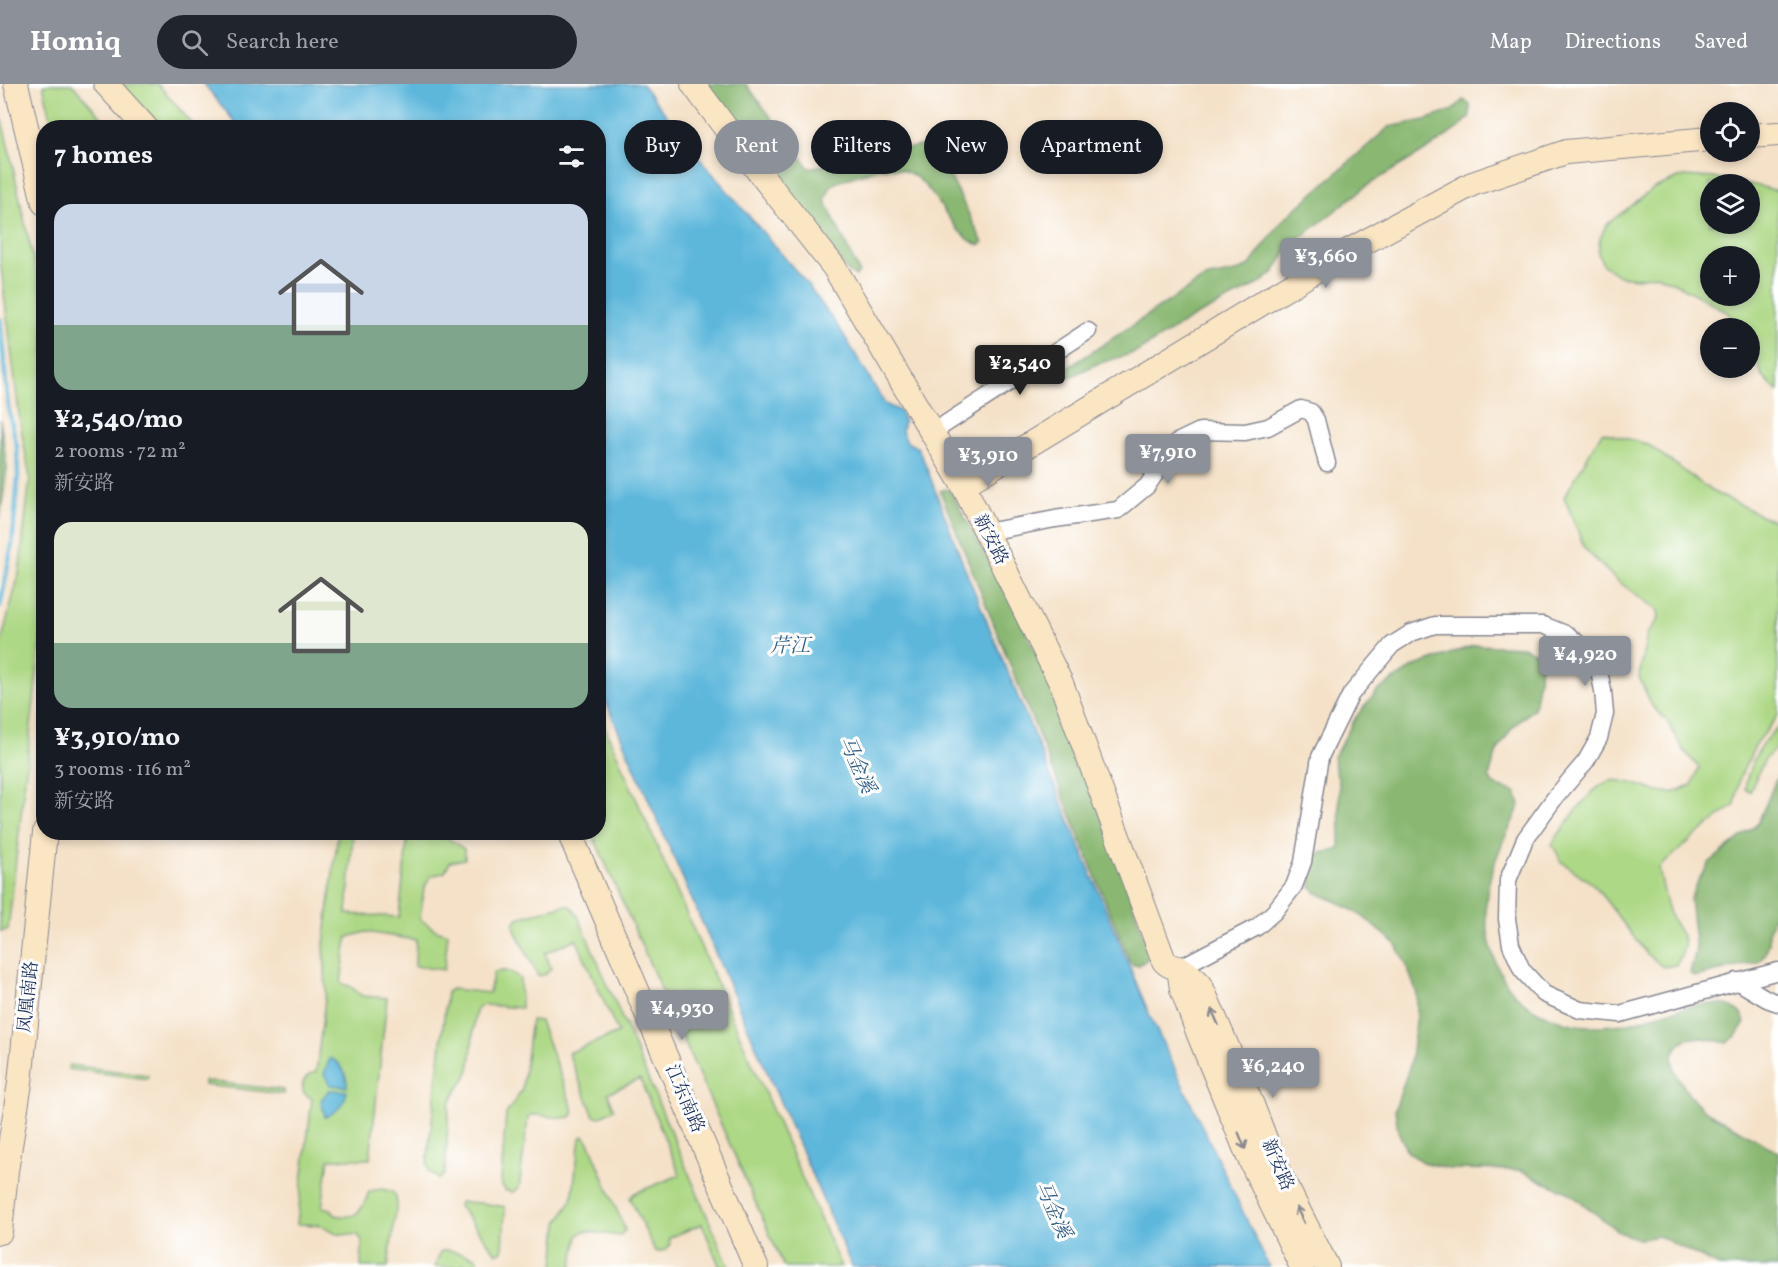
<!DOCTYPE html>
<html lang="en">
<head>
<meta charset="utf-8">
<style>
	:root { --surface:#171b24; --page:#20242c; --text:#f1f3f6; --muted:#9ea1a6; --accent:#8c9099 }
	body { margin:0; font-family:Vollkorn,"Noto Serif SC",serif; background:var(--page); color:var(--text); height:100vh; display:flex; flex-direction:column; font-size:22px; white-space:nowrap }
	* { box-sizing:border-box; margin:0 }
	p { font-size:20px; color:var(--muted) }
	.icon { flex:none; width:33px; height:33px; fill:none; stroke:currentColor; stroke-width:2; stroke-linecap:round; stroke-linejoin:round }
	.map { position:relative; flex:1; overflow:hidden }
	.details { position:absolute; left:36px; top:36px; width:570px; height:720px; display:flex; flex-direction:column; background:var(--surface); border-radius:24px; box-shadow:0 3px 9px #0003 }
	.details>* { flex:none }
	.top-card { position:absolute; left:624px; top:36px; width:570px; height:54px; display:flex; gap:12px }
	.fabs { position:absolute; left:1700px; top:18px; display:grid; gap:12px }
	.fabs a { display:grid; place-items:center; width:60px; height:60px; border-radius:50%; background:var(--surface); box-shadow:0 3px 9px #0003; font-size:30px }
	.price { position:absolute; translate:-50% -51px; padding:0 14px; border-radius:6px; background:var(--accent); color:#fff; font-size:20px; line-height:39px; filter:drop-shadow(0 2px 3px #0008) }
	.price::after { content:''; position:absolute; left:50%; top:36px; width:18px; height:14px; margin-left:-9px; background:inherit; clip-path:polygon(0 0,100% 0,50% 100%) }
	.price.active { background:#222; color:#fff }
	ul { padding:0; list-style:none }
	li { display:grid; align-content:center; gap:12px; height:318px; padding:0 18px }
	li span { display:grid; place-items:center; height:186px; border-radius:18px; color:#555 }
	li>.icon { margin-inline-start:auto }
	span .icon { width:108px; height:108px; fill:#fffc; stroke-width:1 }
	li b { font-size:26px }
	h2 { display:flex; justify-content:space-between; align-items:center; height:72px; padding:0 18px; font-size:26px }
	.tag { padding:0 21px; border-radius:27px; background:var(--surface); box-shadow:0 3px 9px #0003; font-size:21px; line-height:54px }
	.tag.active { background:var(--accent); color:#fff }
	header { display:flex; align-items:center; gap:36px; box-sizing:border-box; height:84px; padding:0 30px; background:var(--accent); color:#fff }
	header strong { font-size:28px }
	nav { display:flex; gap:33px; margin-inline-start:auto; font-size:21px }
	.search { width:420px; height:54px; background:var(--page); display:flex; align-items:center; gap:15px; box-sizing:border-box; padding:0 21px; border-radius:33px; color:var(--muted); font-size:22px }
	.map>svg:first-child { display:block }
	.green { fill:#add885; stroke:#648472; stroke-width:1.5; fill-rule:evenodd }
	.forest { fill:#8ab872; stroke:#527468; stroke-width:1.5 }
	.water { fill:#5db7db; stroke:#3c739c; stroke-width:1.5 }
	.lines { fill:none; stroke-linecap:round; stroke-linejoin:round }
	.stream { stroke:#5db7db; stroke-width:4.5 }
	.street-casing { stroke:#888892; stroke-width:19 }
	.secondary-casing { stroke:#888892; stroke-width:26 }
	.street { stroke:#fff; stroke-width:16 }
	.secondary { stroke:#fbe6c4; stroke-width:24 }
	.oneway { stroke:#8b8a91 }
	.labels { text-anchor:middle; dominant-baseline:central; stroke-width:6; stroke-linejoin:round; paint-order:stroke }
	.street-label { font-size:18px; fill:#1b2f5e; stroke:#fff }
	.water-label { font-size:20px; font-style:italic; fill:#325f8a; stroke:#fff }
</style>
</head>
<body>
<header>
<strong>Homiq</strong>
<div class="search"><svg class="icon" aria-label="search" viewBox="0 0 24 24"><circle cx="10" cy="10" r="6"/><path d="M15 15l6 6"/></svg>Search here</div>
<nav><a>Map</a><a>Directions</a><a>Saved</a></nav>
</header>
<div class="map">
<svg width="1778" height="1183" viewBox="0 0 1778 1183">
	<rect width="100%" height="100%" fill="#fff"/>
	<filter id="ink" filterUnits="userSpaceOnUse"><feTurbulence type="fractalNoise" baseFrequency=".0167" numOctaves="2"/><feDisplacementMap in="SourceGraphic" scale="12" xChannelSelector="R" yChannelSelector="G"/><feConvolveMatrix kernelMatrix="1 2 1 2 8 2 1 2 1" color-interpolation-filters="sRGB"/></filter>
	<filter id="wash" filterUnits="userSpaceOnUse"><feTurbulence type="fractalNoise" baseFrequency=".008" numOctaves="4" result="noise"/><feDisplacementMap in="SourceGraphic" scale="24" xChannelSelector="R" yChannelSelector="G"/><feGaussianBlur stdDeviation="1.35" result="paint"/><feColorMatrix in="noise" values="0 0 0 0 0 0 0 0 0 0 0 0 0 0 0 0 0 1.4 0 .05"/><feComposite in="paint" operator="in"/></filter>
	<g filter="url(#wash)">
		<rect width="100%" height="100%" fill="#f4e1c7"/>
		<path class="green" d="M44,0H72L110,43H53L44,5Z
			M120,0H158L195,43H161Z
			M0,28C16,91 27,156 44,219L43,537L8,846L0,847V562L19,490L30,394L20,338L0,176Z
			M1684,92C1716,93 1747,98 1778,107V308L1763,293L1749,260V244H1741L1727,228L1679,201L1656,191L1637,194L1619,192L1603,181L1598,169L1600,155L1606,141L1654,104ZM1710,100H1749V140H1710ZM1710,172H1749V212H1710Z
			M1602,348L1647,360L1713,408L1778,439V632L1756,660L1740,693L1735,721L1695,752L1659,784C1662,800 1665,816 1670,830C1680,855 1693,853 1676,881L1663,883L1646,869L1594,801L1562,778L1552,760C1563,744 1589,705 1607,698C1625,691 1655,712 1675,708C1680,707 1687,703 1692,701L1699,684L1683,665L1667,637L1652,622L1639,593L1647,550L1659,535L1658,526L1616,496L1585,465L1564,413Z
			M599,630L841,1183H784L592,749L598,748Z
			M1778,643V662L1765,675L1750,707L1745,705C1748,682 1760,659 1778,643Z
			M338,749H353L347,830L399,833L408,749H440L464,765L465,775L450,778L445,788L431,792L424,804L420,835L436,846L448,850L444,886L415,882L416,856L366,848L348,853L346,861L341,899L351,903L362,912L387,914L370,1075H329L322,1123L331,1125L335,1131C358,1136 362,1127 369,1108C378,1104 386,1104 395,1110L397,1119L388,1183H361L362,1157L358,1151L338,1150L320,1141L297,1140L312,1015L304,1009C300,999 305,991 316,988L326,908L324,860Z
			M566,821L572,823L578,832L729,1183H720L702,1140L669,1154L670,1161L666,1166L658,1168L655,1167L630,1114L635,1109L680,1091L640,995L608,1009L614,1025L600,1033L594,1032L568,969L618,949L576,855L545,869L551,884L546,890L538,892L515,846L514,839L518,834Z
			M504,887L513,889L520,895L521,924L485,921L480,922L476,927C472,946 473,966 469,985C466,999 452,1008 449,1022L445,1090L439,1095L429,1087L427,1080L447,908L452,905L489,909L494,888Z
			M531,936L540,937L574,1028L571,1033C557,1036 545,1030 531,1031L528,1034L519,1104L514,1108L506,1107L502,1102L501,1097L506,1030L522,1006Z
			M69,981L148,991L147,995L68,985Z
			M204,997L283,1006V1010L204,1001Z
			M584,1052L589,1058L625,1146L620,1152L584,1147L578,1152L572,1183H554L558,1139L572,1115L580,1054Z
			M460,1118L482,1119L505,1123L503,1164L501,1168L496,1169L459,1122Z
			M448,1166L475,1173L480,1181L463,1180L460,1183H435L440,1168Z"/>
		<path class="forest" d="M700,0H746L809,84L924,61L934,67L942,76L983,159L979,161C943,148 935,84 889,84C874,84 850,94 835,99L830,104L825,116L859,188L856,193L848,188Z
			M1463,16L1470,20V32L1461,42L1431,63L1368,101L1290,162L1274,188L1259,200L1190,235L1137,268L1097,280L1070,293H1065L1063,287L1204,194L1236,188L1249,182L1283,136L1389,43L1425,36L1453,26Z
			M0,335L7,384L0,435Z
			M946,405L951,408L1018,531L1059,616L1129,807L1150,873L1139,881H1133L1130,878L940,407Z
			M1475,561L1523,563L1536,569L1541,582L1534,624L1512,644L1497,667L1489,693L1494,701L1516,708L1520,721C1507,751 1487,786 1486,820C1485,849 1494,887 1514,909C1529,927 1565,941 1587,942C1601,942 1619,942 1633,938C1661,931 1688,919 1717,920C1730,920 1741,926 1745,938L1736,952L1727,959L1700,953L1687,955L1679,960L1673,970L1674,986L1689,1011L1704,1026L1778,1068V1183H1720L1659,1152L1638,1155L1619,1148L1568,1108L1541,1097L1521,1086L1450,1085L1422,1078L1407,1067L1398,1047L1395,1025L1410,981L1417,930V910L1407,882L1395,859L1362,832L1338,818L1316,809L1311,802L1316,770L1337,766L1340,763L1339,696L1335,686L1334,673L1356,633L1377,607L1415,582Z
			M1778,691V819L1769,846V859L1765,870L1758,878L1694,893L1690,889L1696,865L1690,815L1699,795L1709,779L1758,739Z"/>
		<path class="water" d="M204,0H642L706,82L808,201L842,248L885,320L900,327L904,337L902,347L907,358L918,364L924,377L964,482L1150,932L1269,1183H852L599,602L598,44L239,43Z
			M330,974C342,979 347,990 347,1003L330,1001L324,990Z
			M329,1006L347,1007C345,1020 336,1029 325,1033L321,1016Z"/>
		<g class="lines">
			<path class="stream" d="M0,235L8,323L17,363L18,393L12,461L0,522"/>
		</g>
	</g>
	<g filter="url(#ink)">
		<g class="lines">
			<g class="street-casing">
				<path id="street" d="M933,348L1088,247
					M987,448L1055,435L1118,426L1147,402L1177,358L1200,347L1245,348L1268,343L1301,325L1311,328L1316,336L1327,379
					M1179,884L1257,843L1274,828L1294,802L1303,778L1320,673L1351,610L1392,561L1411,549L1435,541H1543L1568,551L1590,570L1599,587L1603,607L1605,630L1599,654L1586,677L1554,715L1525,755L1508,796L1507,835L1511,861L1522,886L1544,910L1580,926L1620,930L1778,887
					M1737,897L1767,915L1778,919"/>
			</g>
			<g class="secondary-casing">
				<path id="secondary" d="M16,0L44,119
					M106,0L146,44
					M693,0L748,74L834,183L963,401L1061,599L1164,877C1169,883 1172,882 1178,884C1187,887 1193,894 1200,900L1252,1021L1276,1083L1327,1183
					M1749,52L1778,50
					M963,401L1341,171L1472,100L1566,68L1710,55
					M569,748L756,1183
					M1179,884L1182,905L1198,948L1248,1071L1302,1183
					M0,1148L6,1087L20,999L45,748"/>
			</g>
			<use href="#street" class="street"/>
			<use href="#secondary" class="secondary"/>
		</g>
		<defs><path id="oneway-shaft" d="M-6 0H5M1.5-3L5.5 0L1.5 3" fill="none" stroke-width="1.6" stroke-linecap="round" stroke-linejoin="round" transform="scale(1.5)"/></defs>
		<g class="oneway">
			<use href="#oneway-shaft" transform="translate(1215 933) rotate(-114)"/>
			<use href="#oneway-shaft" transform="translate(1242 1057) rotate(68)"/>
			<use href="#oneway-shaft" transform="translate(1300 1131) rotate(-116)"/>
		</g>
	</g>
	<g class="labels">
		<g class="street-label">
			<text transform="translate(990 456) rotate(63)">新安路</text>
			<text transform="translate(29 913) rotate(-84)">凤凰南路</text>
			<text transform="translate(684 1015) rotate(67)">江东南路</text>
			<text transform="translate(1277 1081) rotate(67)">新安路</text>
		</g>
		<g class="water-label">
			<text x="790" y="563">芹江</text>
			<text transform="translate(856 681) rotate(66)">马金溪</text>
			<text transform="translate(1052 1126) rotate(66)">马金溪</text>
		</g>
	</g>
</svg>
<div class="fabs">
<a><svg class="icon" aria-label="locate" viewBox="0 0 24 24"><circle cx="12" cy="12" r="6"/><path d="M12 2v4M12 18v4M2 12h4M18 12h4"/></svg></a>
<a><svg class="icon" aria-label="layers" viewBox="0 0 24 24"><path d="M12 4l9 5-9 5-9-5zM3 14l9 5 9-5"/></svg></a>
<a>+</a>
<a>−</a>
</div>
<b class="price" style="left:1326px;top:205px">¥3,660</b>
<b class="price active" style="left:1020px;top:312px">¥2,540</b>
<b class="price" style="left:1168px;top:401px">¥7,910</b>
<b class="price" style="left:988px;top:404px">¥3,910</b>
<b class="price" style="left:1585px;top:603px">¥4,920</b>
<b class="price" style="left:682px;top:957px">¥4,930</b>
<b class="price" style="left:1273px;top:1015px">¥6,240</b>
<div class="top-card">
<a class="tag">Buy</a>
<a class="tag active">Rent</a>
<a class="tag">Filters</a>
<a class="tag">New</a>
<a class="tag">Apartment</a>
</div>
<section class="details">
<h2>7 homes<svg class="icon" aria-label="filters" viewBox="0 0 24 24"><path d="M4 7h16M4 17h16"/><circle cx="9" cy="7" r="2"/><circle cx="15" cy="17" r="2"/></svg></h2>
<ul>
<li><span style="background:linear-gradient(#c9d6e8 65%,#7fa58c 0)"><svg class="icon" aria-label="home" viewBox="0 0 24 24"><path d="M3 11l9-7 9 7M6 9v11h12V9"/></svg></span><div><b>¥2,540/mo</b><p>2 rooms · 72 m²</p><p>新安路</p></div></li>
<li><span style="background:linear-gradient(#dfe7d0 65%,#7fa58c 0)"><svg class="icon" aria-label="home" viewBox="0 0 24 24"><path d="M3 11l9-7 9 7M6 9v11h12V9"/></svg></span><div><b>¥3,910/mo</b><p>3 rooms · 116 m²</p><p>新安路</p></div></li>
</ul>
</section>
</div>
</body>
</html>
